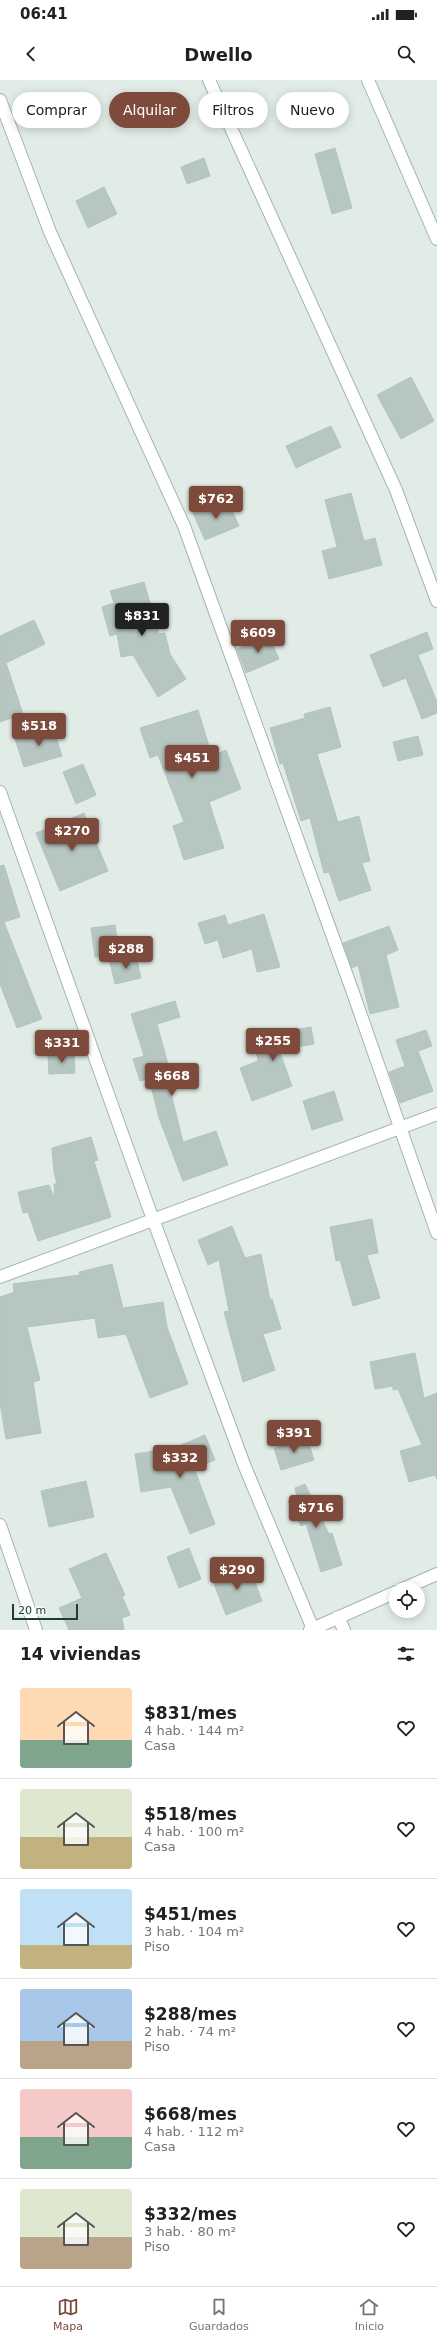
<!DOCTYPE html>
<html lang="es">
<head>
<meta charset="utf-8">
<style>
	:root { --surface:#fff; --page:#f6f6f6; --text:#202124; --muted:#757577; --line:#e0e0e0; --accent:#7e4a3c }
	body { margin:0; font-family:"DejaVu Sans",sans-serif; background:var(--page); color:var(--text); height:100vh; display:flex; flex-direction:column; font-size:15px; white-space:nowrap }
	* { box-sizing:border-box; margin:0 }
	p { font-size:13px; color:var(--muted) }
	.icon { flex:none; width:22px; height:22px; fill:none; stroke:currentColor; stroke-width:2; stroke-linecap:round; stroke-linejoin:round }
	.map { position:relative; height:1550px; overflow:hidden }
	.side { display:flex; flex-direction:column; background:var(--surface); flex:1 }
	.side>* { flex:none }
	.guide { position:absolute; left:12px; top:12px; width:413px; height:36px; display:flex; gap:8px }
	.buttons { position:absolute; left:389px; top:1502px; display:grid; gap:8px }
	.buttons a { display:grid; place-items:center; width:36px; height:36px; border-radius:50%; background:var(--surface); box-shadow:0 2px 10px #0003; font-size:20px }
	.scale { position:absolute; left:12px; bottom:10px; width:66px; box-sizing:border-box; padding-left:4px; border:2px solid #213c35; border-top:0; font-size:11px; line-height:14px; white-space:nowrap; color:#213c35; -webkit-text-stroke:3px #f1f8f5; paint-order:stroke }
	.price { position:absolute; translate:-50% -34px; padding:0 9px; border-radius:4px; background:var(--accent); color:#fff; font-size:13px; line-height:26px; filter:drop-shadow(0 1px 2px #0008) }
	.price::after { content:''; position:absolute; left:50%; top:24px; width:12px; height:9px; margin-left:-6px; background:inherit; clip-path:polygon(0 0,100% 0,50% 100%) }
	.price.active { background:#222; color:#fff }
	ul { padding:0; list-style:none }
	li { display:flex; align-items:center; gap:12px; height:100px; padding:0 20px }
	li+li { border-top:1px solid var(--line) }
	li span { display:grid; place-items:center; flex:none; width:112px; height:80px; border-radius:4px; color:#555 }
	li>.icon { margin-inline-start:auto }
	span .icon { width:48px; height:48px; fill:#fffc; stroke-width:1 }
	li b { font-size:17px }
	h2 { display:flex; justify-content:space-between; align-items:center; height:48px; padding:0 20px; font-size:17px }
	.pill { padding:0 14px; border-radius:18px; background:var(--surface); box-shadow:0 2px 10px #0003; font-size:14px; line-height:36px }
	.pill.active { background:var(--accent); color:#fff }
	.status { display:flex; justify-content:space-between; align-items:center; height:28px; padding:0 20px; background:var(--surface); direction:ltr }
	.status svg { height:11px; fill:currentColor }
	header { display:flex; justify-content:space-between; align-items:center; height:52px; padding:0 20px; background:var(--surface); font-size:18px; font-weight:700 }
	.dock { display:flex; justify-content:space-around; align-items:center; height:56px; border-top:1px solid var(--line); background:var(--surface); font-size:11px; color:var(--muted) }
	.dock a { display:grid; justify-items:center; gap:2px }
	.dock .active { color:var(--accent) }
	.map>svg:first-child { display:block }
	.building { fill:#b6c6c0; stroke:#b3c5be }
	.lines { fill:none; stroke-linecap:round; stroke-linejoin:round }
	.street-casing { stroke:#a4b4ae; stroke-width:14 }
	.street { stroke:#fff; stroke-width:12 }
</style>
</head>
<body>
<div class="status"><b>06:41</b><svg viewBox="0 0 49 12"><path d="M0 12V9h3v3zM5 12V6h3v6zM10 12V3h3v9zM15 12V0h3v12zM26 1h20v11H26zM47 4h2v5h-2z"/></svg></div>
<header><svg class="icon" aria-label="back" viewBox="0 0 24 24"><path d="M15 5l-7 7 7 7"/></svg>Dwello<svg class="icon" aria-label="search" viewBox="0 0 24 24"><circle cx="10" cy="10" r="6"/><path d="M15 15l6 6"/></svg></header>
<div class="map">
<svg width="437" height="1550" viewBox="0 0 437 1550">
	<rect width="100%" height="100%" fill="#e1ece7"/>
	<path class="building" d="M335,68L352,128L332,134L315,74Z
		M204,78L210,96L187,104L181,87Z
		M104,107L117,134L88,148L76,121Z
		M411,297L434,341L401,359L377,315Z
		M331,346L341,367L296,388L286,366Z
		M351,413L364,461L375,458L382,485L329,499L322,471L337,467L325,420Z
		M227,419L239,446L205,460L193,433Z
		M144,502L159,554L165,553L170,574L186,599L158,617L133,575L121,577L117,554L110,556L102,527L114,523L110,511Z
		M34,540L45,564L6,583L23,634L0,642V556Z
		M427,552L433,569L418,575L437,622V633L422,639L406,598L383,607L370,575Z
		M269,556L279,579L246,593L237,569Z
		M330,627L341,667L317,674L338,742L359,736L370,781L362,783L371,810L339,821L329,792L324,793L310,738L301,741L283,683L280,684L270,648L305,638L304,634Z
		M198,630L212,676L226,670L241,709L209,722L224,768L184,780L173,746L184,742L158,675L150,678L140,648Z
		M53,647L62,676L24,687L15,659Z
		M418,656L423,675L398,681L393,662Z
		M83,684L96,715L76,724L63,692Z
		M84,733L108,791L60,811L36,753Z
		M4,785L20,837L4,842L42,939L17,948L0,904V786Z
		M264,834L280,887L257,892L252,869L223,878L218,860L205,864L198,843L225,835L228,845Z
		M115,845L119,874L95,877L91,848Z
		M389,846L398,870L386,875L399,927L370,934L358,885L352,888L343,863Z
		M136,876L141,898L115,904L110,882Z
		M175,921L180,937L157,944L170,992L166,993L183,1062L216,1051L228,1085L183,1101L159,1038L149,998L140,1001L133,979L144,976L131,934Z
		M311,947L314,964L279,970L292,1006L252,1021L240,988L258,981L254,957Z
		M426,950L432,966L418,971L433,1011L400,1023L389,992L405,986L396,960Z
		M74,973L75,993L49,994L48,975Z
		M334,1011L343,1040L312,1050L303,1021Z
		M91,1057L98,1080L94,1081L111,1137L38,1161L28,1132L23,1133L18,1112L49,1105L55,1119L54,1104H57L54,1092L52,1068Z
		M372,1139L378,1173L367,1175L380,1218L353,1226L340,1180L336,1181L330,1147Z
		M232,1146L245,1178L261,1174L270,1220L272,1219L281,1249L263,1254L275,1290L243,1302L224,1232L229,1231L219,1180L208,1185L198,1160Z
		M112,1184L123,1228L163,1222L167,1247L188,1304L150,1318L126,1254L98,1258L95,1238L27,1247L40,1300L33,1302L41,1353L6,1359L0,1323V1217L14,1212L13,1204L80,1195L79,1192Z
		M415,1273L424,1318L437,1313V1399L435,1395L409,1402L400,1371L422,1365L398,1309L393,1310V1306L375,1309L370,1282Z
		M205,1355L215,1380L194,1388L215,1444L190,1454L171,1407L141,1412L135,1374L174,1368Z
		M307,1358L314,1380L281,1390L274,1368Z
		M86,1401L94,1437L49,1447L41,1411Z
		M305,1404L329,1454L332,1453L342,1485L321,1492L306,1444L301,1446L288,1421L297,1416L295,1408Z
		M189,1468L201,1499L179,1508L167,1477Z
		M106,1473L125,1515L122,1516L130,1535L122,1538L124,1550H69L59,1528L82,1518L69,1489Z
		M246,1486L250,1494H252L262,1521L226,1535L213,1501Z"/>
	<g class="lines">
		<g class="street-casing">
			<path id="street" d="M209,0L396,410L437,521
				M368,0L437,159
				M0,20L50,152L184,446L351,907L437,1153
				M0,712L147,1123L245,1387L313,1549
				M0,1197L437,1034
				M0,1445L36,1550
				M403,1509L437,1494
				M338,1537L344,1550
				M310,1550L396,1512"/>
		</g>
		<use href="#street" class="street"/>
	</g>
</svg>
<div class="buttons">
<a><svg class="icon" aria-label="locate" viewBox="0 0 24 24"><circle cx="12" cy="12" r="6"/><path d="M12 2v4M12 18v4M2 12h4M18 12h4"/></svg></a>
</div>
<div class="scale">20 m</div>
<b class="price" style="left:216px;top:440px">$762</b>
<b class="price active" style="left:142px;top:557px">$831</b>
<b class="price" style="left:258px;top:574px">$609</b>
<b class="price" style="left:39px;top:667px">$518</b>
<b class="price" style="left:192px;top:699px">$451</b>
<b class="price" style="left:72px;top:772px">$270</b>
<b class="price" style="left:126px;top:890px">$288</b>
<b class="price" style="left:273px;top:982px">$255</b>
<b class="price" style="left:62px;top:984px">$331</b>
<b class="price" style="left:172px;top:1017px">$668</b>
<b class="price" style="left:294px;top:1374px">$391</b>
<b class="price" style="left:180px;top:1399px">$332</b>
<b class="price" style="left:316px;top:1449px">$716</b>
<b class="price" style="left:237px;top:1511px">$290</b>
<div class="guide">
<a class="pill">Comprar</a>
<a class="pill active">Alquilar</a>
<a class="pill">Filtros</a>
<a class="pill">Nuevo</a>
</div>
</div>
<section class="side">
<h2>14 viviendas<svg class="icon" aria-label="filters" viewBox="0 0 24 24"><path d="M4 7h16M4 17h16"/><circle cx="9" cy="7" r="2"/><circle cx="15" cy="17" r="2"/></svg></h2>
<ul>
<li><span style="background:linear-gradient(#ffd9b3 65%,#7fa58c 0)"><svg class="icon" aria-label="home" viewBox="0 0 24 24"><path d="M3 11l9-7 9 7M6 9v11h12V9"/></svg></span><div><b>$831/mes</b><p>4 hab. · 144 m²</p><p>Casa</p></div><svg class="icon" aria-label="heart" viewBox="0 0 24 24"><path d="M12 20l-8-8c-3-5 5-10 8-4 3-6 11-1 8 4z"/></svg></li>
<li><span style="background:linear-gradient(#dfe7d0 60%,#c2b280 0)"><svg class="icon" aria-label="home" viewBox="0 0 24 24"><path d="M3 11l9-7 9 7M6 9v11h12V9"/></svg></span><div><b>$518/mes</b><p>4 hab. · 100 m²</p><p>Casa</p></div><svg class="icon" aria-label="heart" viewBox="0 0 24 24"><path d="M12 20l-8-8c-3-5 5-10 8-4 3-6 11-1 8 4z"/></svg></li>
<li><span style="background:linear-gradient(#bfe0f5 70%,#c2b280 0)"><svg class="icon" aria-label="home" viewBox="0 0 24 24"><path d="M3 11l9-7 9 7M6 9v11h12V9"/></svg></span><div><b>$451/mes</b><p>3 hab. · 104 m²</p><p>Piso</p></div><svg class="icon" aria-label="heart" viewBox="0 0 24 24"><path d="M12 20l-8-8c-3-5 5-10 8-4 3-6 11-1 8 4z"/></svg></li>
<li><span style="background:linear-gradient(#a9c7e8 65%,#b9a48a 0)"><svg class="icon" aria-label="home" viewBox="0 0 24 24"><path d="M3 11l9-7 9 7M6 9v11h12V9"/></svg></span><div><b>$288/mes</b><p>2 hab. · 74 m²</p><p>Piso</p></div><svg class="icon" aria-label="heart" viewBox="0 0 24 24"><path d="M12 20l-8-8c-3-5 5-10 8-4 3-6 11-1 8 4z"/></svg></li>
<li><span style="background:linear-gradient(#f6c9c9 60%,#7fa58c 0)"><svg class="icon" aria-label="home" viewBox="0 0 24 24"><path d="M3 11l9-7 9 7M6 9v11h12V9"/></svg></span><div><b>$668/mes</b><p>4 hab. · 112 m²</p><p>Casa</p></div><svg class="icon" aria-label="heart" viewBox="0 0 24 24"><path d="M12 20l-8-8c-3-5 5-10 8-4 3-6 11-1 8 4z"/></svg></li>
<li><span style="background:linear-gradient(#dfe7d0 60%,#b9a48a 0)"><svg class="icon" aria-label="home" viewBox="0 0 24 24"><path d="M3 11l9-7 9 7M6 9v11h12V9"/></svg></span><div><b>$332/mes</b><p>3 hab. · 80 m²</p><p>Piso</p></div><svg class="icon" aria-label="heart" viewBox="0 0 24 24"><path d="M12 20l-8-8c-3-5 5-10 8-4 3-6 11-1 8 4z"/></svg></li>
</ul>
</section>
<nav class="dock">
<a class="active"><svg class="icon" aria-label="map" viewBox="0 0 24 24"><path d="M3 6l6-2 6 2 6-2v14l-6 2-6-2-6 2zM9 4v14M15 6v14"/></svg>Mapa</a>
<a><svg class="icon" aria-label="saved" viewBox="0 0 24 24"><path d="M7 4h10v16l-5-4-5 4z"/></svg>Guardados</a>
<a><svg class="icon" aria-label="home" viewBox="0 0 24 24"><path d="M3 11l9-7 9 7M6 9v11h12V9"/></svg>Inicio</a>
</nav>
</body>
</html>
